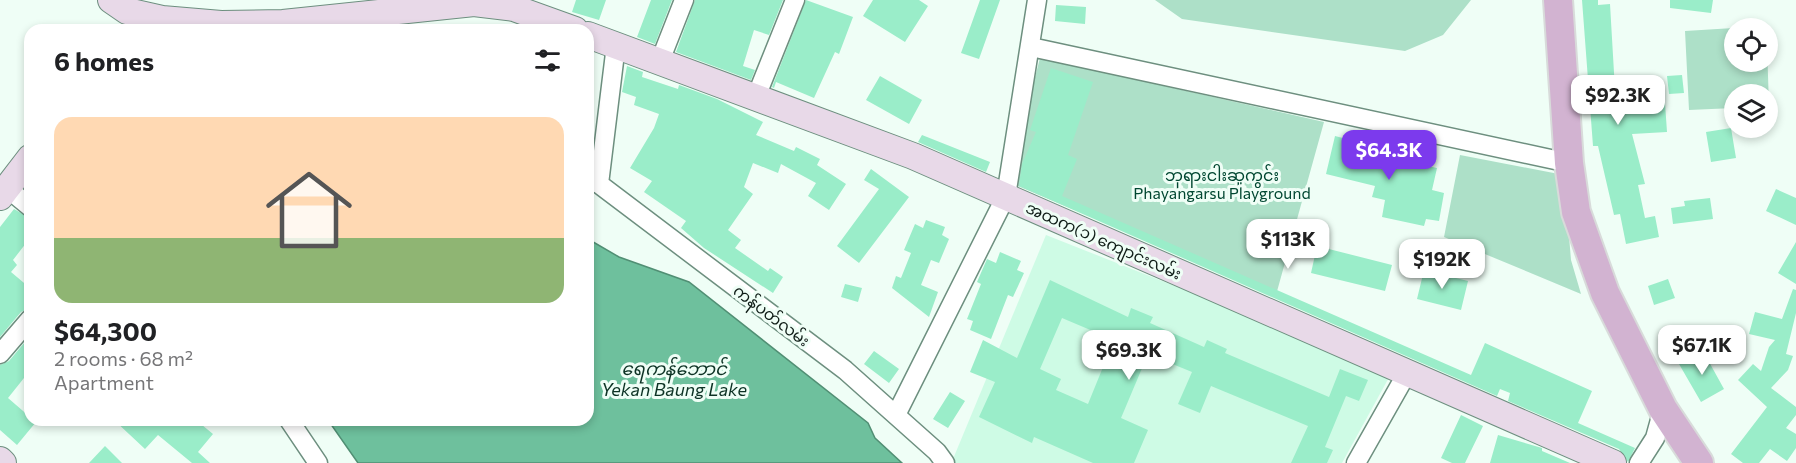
<!DOCTYPE html>
<html lang="en">
<head>
<meta charset="utf-8">
<style>
	:root { --surface:#fff; --page:#f6f6f6; --text:#202124; --muted:#757577; --accent:#7c3aed }
	body { margin:0; font-family:Commissioner,"Noto Sans Myanmar",sans-serif; background:var(--page); color:var(--text); height:100vh; display:flex; flex-direction:column; font-size:22px; white-space:nowrap }
	* { box-sizing:border-box; margin:0 }
	p { font-size:20px; color:var(--muted) }
	.icon { flex:none; width:33px; height:33px; fill:none; stroke:currentColor; stroke-width:2; stroke-linecap:round; stroke-linejoin:round }
	.map { position:relative; flex:1; overflow:hidden }
	.drawer { position:absolute; left:24px; top:24px; width:570px; height:402px; display:flex; flex-direction:column; background:var(--surface); border-radius:18px; box-shadow:0 3px 9px #0003 }
	.drawer>* { flex:none }
	.fabs { position:absolute; left:1724px; top:18px; display:grid; gap:12px }
	.fabs a { display:grid; place-items:center; width:54px; height:54px; border-radius:50%; background:var(--surface); box-shadow:0 3px 9px #0003; font-size:30px }
	.price { position:absolute; translate:-50% -51px; padding:0 14px; border-radius:12px; background:#fff; color:#222; font-size:20px; line-height:39px; filter:drop-shadow(0 2px 3px #0008) }
	.price::after { content:''; position:absolute; left:50%; top:36px; width:18px; height:14px; margin-left:-9px; background:inherit; clip-path:polygon(0 0,100% 0,50% 100%) }
	.price.on { background:var(--accent); color:#fff }
	ul { padding:0; list-style:none }
	li { display:grid; align-content:center; gap:12px; height:318px; padding:0 30px }
	li span { display:grid; place-items:center; height:186px; border-radius:18px; color:#555 }
	li>.icon { margin-inline-start:auto }
	span .icon { width:108px; height:108px; fill:#fffc; stroke-width:1 }
	li b { font-size:26px }
	h2 { display:flex; justify-content:space-between; align-items:center; height:72px; padding:0 30px; font-size:26px }
	.map>svg:first-child { display:block }
	.built { fill:#cefbe5 }
	.green { fill:#ade0c8 }
	.water { fill:#6ec09d; stroke:#518f74; stroke-width:1.5 }
	.building { fill:#9aedc9; fill-rule:evenodd }
	.lines { fill:none; stroke-linecap:round; stroke-linejoin:round }
	.minor-casing { stroke:#6d8f7f; stroke-width:21 }
	.secondary-casing { stroke:#6d8f7f; stroke-width:28 }
	.primary-casing { stroke:#d8dbda; stroke-width:32 }
	.minor { stroke:#fff; stroke-width:18 }
	.secondary { stroke:#e8d9e8; stroke-width:26 }
	.primary { stroke:#d2b3d1; stroke-width:28 }
	.labels { text-anchor:middle; dominant-baseline:central; stroke-width:6; stroke-linejoin:round; paint-order:stroke }
	.park-label { font-size:16px; fill:#004731; stroke:#effef6 }
	.street-label { font-size:16px; fill:#0e1c16; stroke:#effef6 }
	.water-label { font-size:18px; font-style:italic; fill:#0d3325; stroke:#effef6 }
</style>
</head>
<body>
<div class="map">
<svg width="1796" height="463" viewBox="0 0 1796 463">
	<rect width="100%" height="100%" fill="#effef6"/>
	<path class="built" d="M1046,235L1392,372L1342,463H955L953,459Z"/>
	<path class="green" d="M1155,0H1471L1443,35L1405,51L1182,19Z
		M1766,26V28H1734V62H1767V45L1769,106L1767,107V94H1734V108L1689,110L1685,31Z
		M1040,58L1324,122L1276,295L1008,182Z
		M1460,155L1564,175L1571,260L1581,294L1444,237Z"/>
	<path class="water" d="M588,239L619,257L689,282L868,423L875,438L902,463H358L328,420H588Z"/>
	<path class="building" d="M576,0H606L599,20L572,12Z
		M651,0H672L655,44L637,37Z
		M695,0H783L769,35L754,30L743,66L755,70L751,80L676,52Z
		M806,0L853,17L839,54L835,52L814,98L776,82L774,88L772,87Z
		M873,0H919L928,6L905,42L863,16Z
		M980,0H1000L979,59L961,53Z
		M1582,0H1598V5L1610,4L1616,107L1665,103L1667,132L1632,134L1645,184L1638,185L1645,218L1655,216L1659,237L1626,244L1620,214L1614,215L1598,146H1593Z
		M1670,0H1713L1711,13L1670,8Z
		M1056,5L1086,7L1085,24L1055,21Z
		M627,66L643,72L642,77L678,89L679,85L717,99L763,122L756,135L794,151L796,147L820,159L817,165L846,184L829,210L808,196L816,183L781,164L778,173L753,163L744,187L753,194L728,230L741,240L735,248L768,271L770,268L783,277L773,293L704,248L681,228L686,221L644,192L652,181L630,168L654,128L659,114L634,105L636,97L622,92Z
		M1051,68L1093,82L1068,155L1077,159L1062,196L1471,375L1485,343L1592,391L1578,423L1635,448L1628,462L1619,449L1508,401L1510,393L1500,389L1497,396L1019,186L1022,164L1036,132L1030,130Z
		M1682,75L1684,93L1669,94L1667,76Z
		M880,76L922,100L909,124L866,100Z
		M1731,128L1736,158L1711,162L1706,132Z
		M922,135L990,162L986,172L918,142Z
		M1335,136L1378,147L1375,155L1437,168L1432,190L1444,193L1439,221L1426,219L1424,226L1382,217L1385,200L1372,197L1375,186L1326,174Z
		M871,169L909,197L859,263L837,246L879,189L864,180Z
		M1776,189L1796,198V225L1766,211Z
		M1710,198L1713,219L1673,224L1671,208L1685,206L1684,201Z
		M14,209L30,218V238L13,260L17,265L11,272L30,288V308L21,312L0,337V227Z
		M926,220L945,227L942,235L949,239L939,263L931,260L921,285L938,292L929,317L892,288L896,276L901,278L911,253L904,250L915,224L923,228Z
		M1796,242V284L1778,273Z
		M1317,246L1392,265L1385,291L1311,273Z
		M1000,252L1021,261L1017,270L1024,273L1013,297L1008,295L991,339L970,330L973,321L967,319L981,284L977,282L987,259L996,263Z
		M1424,270L1468,281L1461,310L1417,299Z
		M1668,279L1675,298L1654,305L1648,286Z
		M1050,280L1128,317L1131,308L1153,317L1150,323L1204,347L1207,340L1227,349L1225,353L1329,397L1340,369L1368,380L1359,401L1346,396L1325,447L1333,450L1327,463H1291L1308,426L1211,386L1200,413L1178,404L1192,372L1148,354L1121,418L1148,430L1134,463H1093L1034,437L1032,443L979,417L995,382L970,372L983,340L1017,358ZM1062,318L1114,340L1088,404L1056,390L1061,379L1040,369Z
		M845,284L862,288L858,302L841,297Z
		M1793,289L1796,290V313L1786,354L1793,356L1788,370L1771,388L1796,407V415L1786,428L1796,434V448L1787,461L1770,449L1759,463H1743L1731,454L1767,407L1738,380L1753,364L1761,371L1769,347L1775,340L1749,334L1755,312L1782,319Z
		M30,336V383L24,378L8,398L30,417V420L36,422L17,445L0,430V365L9,361Z
		M874,351L899,369L889,383L864,364Z
		M1703,351L1724,389L1701,402L1679,364Z
		M950,392L965,401L948,428L933,419Z
		M1461,415L1483,426L1465,463H1452L1441,458Z
		M114,420H196L213,434L198,452L210,463H192L158,435L145,449Z
		M1498,435L1542,448V451L1570,463H1490Z
		M105,446L122,463H89Z"/>
	<g class="lines">
		<g class="minor-casing">
			<path id="minor" d="M1031,47L1569,163
				M660,61L684,0
				M756,97L795,0
				M588,180L599,184L845,370L937,452L945,463
				M599,184L616,45
				M7,188L30,207
				M0,354L30,319
				M896,415L1006,196L1037,0
				M289,420L318,463
				M1356,463L1407,373
				M1639,463L1655,438L1663,409"/>
		</g>
		<g class="secondary-casing">
			<path id="secondary" d="M111,0L127,11L162,19L221,24L283,23L474,3L514,8L575,30
				M588,35L913,156L1613,463
				M0,197L30,158
				M0,460L3,463"/>
		</g>
		<g class="primary-casing">
			<path id="primary" d="M1558,0L1569,163L1576,212L1605,293L1663,409L1699,463"/>
		</g>
		<use href="#minor" class="minor"/>
		<use href="#secondary" class="secondary"/>
		<use href="#primary" class="primary"/>
	</g>
	<g class="labels">
		<g class="park-label">
			<text x="1222" y="174">ဘုရားငါးဆူကွင်း<tspan x="1222" dy="18">Phayangarsu Playground</tspan></text>
		</g>
		<g class="street-label">
			<text transform="translate(1104 240) rotate(24)">အထက(၁) ကျောင်းလမ်း</text>
			<text transform="translate(772 315) rotate(37)">ကန်ပတ်လမ်း</text>
		</g>
		<g class="water-label">
			<text x="674" y="368">ရေကန်ဘောင်<tspan x="674" dy="21">Yekan Baung Lake</tspan></text>
		</g>
	</g>
</svg>
<div class="fabs">
<a><svg class="icon" aria-label="locate" viewBox="0 0 24 24"><circle cx="12" cy="12" r="6"/><path d="M12 2v4M12 18v4M2 12h4M18 12h4"/></svg></a>
<a><svg class="icon" aria-label="layers" viewBox="0 0 24 24"><path d="M12 4l9 5-9 5-9-5zM3 14l9 5 9-5"/></svg></a>
</div>
<b class="price" style="left:1618px;top:126px">$92.3K</b>
<b class="price on" style="left:1389px;top:181px">$64.3K</b>
<b class="price" style="left:1288px;top:270px">$113K</b>
<b class="price" style="left:1442px;top:290px">$192K</b>
<b class="price" style="left:1702px;top:376px">$67.1K</b>
<b class="price" style="left:1129px;top:381px">$69.3K</b>
<section class="drawer">
<h2>6 homes<svg class="icon" aria-label="filters" viewBox="0 0 24 24"><path d="M4 7h16M4 17h16"/><circle cx="9" cy="7" r="2"/><circle cx="15" cy="17" r="2"/></svg></h2>
<ul>
<li><span style="background:linear-gradient(#ffd9b3 65%,#8fb573 0)"><svg class="icon" aria-label="home" viewBox="0 0 24 24"><path d="M3 11l9-7 9 7M6 9v11h12V9"/></svg></span><div><b>$64,300</b><p>2 rooms · 68 m²</p><p>Apartment</p></div></li>
</ul>
</section>
</div>
</body>
</html>
